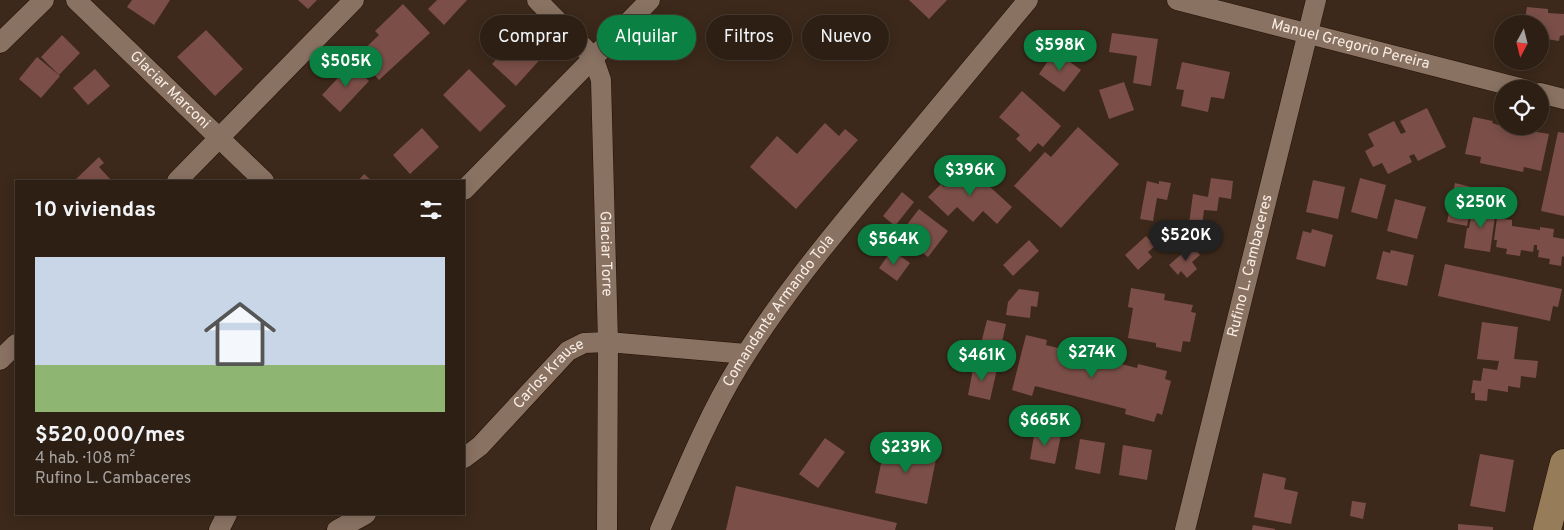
<!DOCTYPE html>
<html lang="es">
<head>
<meta charset="utf-8">
<style>
	:root { --surface:#2d1f14; --page:#35271d; --text:#f1f3f6; --muted:#a7a2a0; --line:#483d34; --accent:#0b8043 }
	body { margin:0; font-family:Overpass,sans-serif; background:var(--page); color:var(--text); height:100vh; display:flex; flex-direction:column; font-size:19px; white-space:nowrap }
	* { box-sizing:border-box; margin:0 }
	p { font-size:16px; color:var(--muted) }
	.icon { flex:none; width:28px; height:28px; fill:none; stroke:currentColor; stroke-width:2; stroke-linecap:round; stroke-linejoin:round }
	.map { position:relative; flex:1; overflow:hidden }
	.drawer { position:absolute; left:15px; top:180px; width:450px; height:335px; display:flex; flex-direction:column; background:var(--surface); border-radius:0px; box-shadow:0 2px 12px #0003,0 0 0 1px var(--line) }
	.drawer>* { flex:none }
	.guide { position:absolute; left:480px; top:15px; width:475px; height:45px; display:flex; gap:10px }
	.needle { width:32px; rotate:187deg }
	.buttons { position:absolute; left:1494px; top:15px; display:grid; gap:10px }
	.buttons a { display:grid; place-items:center; width:55px; height:55px; border-radius:50%; background:var(--surface); box-shadow:0 2px 12px #0003,0 0 0 1px var(--line); font-size:25px }
	.price { position:absolute; translate:-50% -42px; padding:0 11px; border-radius:18px; background:var(--accent); color:#fff; font-size:16px; line-height:32px; filter:drop-shadow(0 1px 2px #0008) }
	.price::after { content:''; position:absolute; left:50%; top:30px; width:15px; height:11px; margin-left:-8px; background:inherit; clip-path:polygon(0 0,100% 0,50% 100%) }
	.price.active { background:#222; color:#fff }
	ul { padding:0; list-style:none }
	li { display:grid; align-content:center; gap:10px; height:265px; padding:0 20px }
	li+li { border-top:1px solid var(--line) }
	li span { display:grid; place-items:center; height:155px; border-radius:0px; color:#555 }
	li>.icon { margin-inline-start:auto }
	span .icon { width:90px; height:90px; fill:#fffc; stroke-width:1 }
	li b { font-size:21px }
	h2 { display:flex; justify-content:space-between; align-items:center; height:60px; padding:0 20px; font-size:21px }
	.tag { padding:0 18px; border-radius:22px; background:var(--surface); box-shadow:0 2px 12px #0003,0 0 0 1px var(--line); font-size:18px; line-height:45px }
	.tag.active { background:var(--accent); color:#fff }
	.map>svg:first-child { display:block }
	.building { fill:#7b4f48 }
	.lines { fill:none; stroke-linecap:round; stroke-linejoin:round }
	.street-casing { stroke:#231104; stroke-width:21 }
	.secondary-casing { stroke:#231104; stroke-width:29 }
	.street { stroke:#897262; stroke-width:20 }
	.secondary { stroke:#967c58; stroke-width:28 }
	.labels { text-anchor:middle; dominant-baseline:central; stroke-width:4; stroke-linejoin:round; paint-order:stroke }
	.street-label { font-size:15px; fill:#f9ece3; stroke:#1d140e }
</style>
</head>
<body>
<div class="map">
<svg width="1564" height="530" viewBox="0 0 1564 530">
	<rect width="100%" height="100%" fill="#3c291b"/>
	<path class="building" d="M132,0H170L154,25L127,7Z
		M298,0H317L308,9Z
		M437,0H467L444,25L428,9Z
		M909,0H947L929,19Z
		M403,4L430,33L379,80L357,56L379,35L375,31Z
		M1527,7L1548,9V13L1564,14V35L1560,36L1559,41L1540,38V24H1524Z
		M507,18L520,31L497,54L484,42Z
		M206,30L243,69L215,96L177,57Z
		M521,33L545,54L516,86L492,64Z
		M1112,33L1158,39L1151,86L1133,83L1137,56L1109,52Z
		M62,35L80,53L59,75L41,57Z
		M1055,51L1081,70L1064,92L1039,74Z
		M37,57L60,76L41,98L19,79Z
		M1182,62L1230,72L1224,99L1211,97L1208,112L1181,106L1184,90L1176,89Z
		M351,64L369,81L340,112L322,95Z
		M95,69L110,86L88,105L73,88Z
		M469,69L506,106L480,132L443,95Z
		M1124,82L1134,110L1109,119L1099,90Z
		M1022,91L1061,126L1043,147L1038,143L1030,152L1016,139L1020,135L999,117Z
		M1427,108L1446,147L1418,161L1414,154L1409,156L1412,162L1388,174L1382,163L1373,167L1365,151L1374,146L1368,134L1394,121L1401,134L1406,132L1400,121Z
		M1473,117L1493,121L1492,123L1502,126L1549,134L1541,171L1524,167L1523,172L1480,163L1481,157L1465,154Z
		M825,123L839,136L845,129L858,140L796,209L750,167L777,136L797,154Z
		M1078,127L1119,164L1061,228L1014,186L1045,152L1051,157Z
		M422,128L439,147L410,174L393,155Z
		M1558,132L1564,133V216L1541,211Z
		M99,157L104,163L99,167L112,181H74Z
		M965,164L1012,207L997,224L983,211L973,222L957,207L948,216L928,197L941,184L944,187Z
		M364,174L372,181H358Z
		M1211,178L1233,181L1231,199L1219,197L1217,211L1204,210L1201,233L1188,231L1193,194L1208,197Z
		M1360,178L1386,185L1377,219L1351,212Z
		M1313,180L1345,187L1338,219L1306,212Z
		M1147,181L1159,184V181L1171,183L1167,200L1157,198L1153,221L1140,219Z
		M1455,183L1475,188L1467,226L1447,222Z
		M902,192L914,202L895,226L883,216Z
		M1395,199L1426,207L1417,239L1387,231Z
		M1473,206L1496,209L1490,252L1464,248L1467,228H1469Z
		M919,209L948,231L928,257L899,235Z
		M1497,218L1512,220V226L1540,230V227L1554,229L1553,237L1564,239V257L1562,256L1561,266L1549,264L1550,259L1538,257L1539,250H1537V245H1534L1533,252L1521,250L1520,256L1506,254L1507,249L1496,247L1497,240H1494Z
		M1312,229L1333,235L1325,267L1296,259L1303,231L1311,233Z
		M1146,236L1155,246L1148,252L1152,257L1138,270L1125,255Z
		M1029,240L1039,251L1013,276L1003,265Z
		M1192,245L1200,255L1192,262L1197,269L1187,278L1181,271L1178,275L1169,265Z
		M892,250L910,263L897,281L879,268Z
		M1391,250L1414,255L1407,286L1376,279L1383,251L1390,253Z
		M1445,264L1562,289L1558,307L1553,306L1550,321L1438,296Z
		M1131,288L1165,294L1164,300L1193,305L1191,312L1196,313L1190,342L1183,341L1181,352L1156,347V343L1128,338L1133,308L1128,307Z
		M1019,289L1039,292L1037,307L1031,306L1030,318L1006,315L1008,302Z
		M987,320L1006,324L998,360L978,355Z
		M1482,322L1518,327L1514,359L1538,361L1536,378L1521,376L1520,388L1508,386V392L1488,389L1487,401L1475,400V393H1471L1473,380L1481,381L1483,368L1497,370L1499,361L1477,359Z
		M1026,335L1047,340L1046,345L1137,368L1138,364L1167,371L1165,379L1171,381L1162,415L1157,413L1154,422L1125,414L1126,409L1035,386L1032,396L1012,390Z
		M974,364L997,369L990,400L968,395Z
		M1035,430L1061,435L1055,464L1030,459Z
		M825,438L845,452L818,488L799,474Z
		M1080,439L1105,443L1100,474L1075,469Z
		M885,444L937,454L927,504L875,493Z
		M1123,445L1152,450L1147,480L1119,475Z
		M1480,454L1514,460L1505,512L1470,506Z
		M1263,473L1286,478L1284,489L1298,492L1291,524L1254,517Z
		M736,486L897,523L895,530H726Z
		M1352,501L1366,503L1363,519L1350,516Z
		M1458,524L1493,527V530H1458Z
		M1253,525L1275,529V530H1252Z"/>
	<g class="lines">
		<g class="street-casing">
			<g id="street">
				<path id="s1" d="M76,0L264,181"/>
				<path id="s2" d="M537,0L593,57L601,80L608,342L607,530"/>
				<path id="s3" d="M1177,0L1524,89"/>
				<path d="M0,43L44,0"/>
				<path d="M1540,93L1564,99"/>
				<path d="M177,181L354,0"/>
				<path d="M464,190L650,0"/>
				<path d="M0,360L16,344"/>
				<path id="s4" d="M464,458L480,446L568,351L584,343L608,342L746,354"/>
				<path d="M219,530L227,514"/>
				<path d="M337,530L366,514"/>
				<path id="s5" d="M660,530C684,475 707,418 738,367C778,301 827,242 876,183C927,122 977,61 1028,0"/>
				<path id="s6" d="M1185,530L1316,0"/>
			</g>
		</g>
		<g class="secondary-casing">
			<path id="secondary" d="M1547,530L1564,463"/>
		</g>
		<use href="#street" class="street"/>
		<use href="#secondary" class="secondary"/>
	</g>
	<g class="labels">
		<g class="street-label">
			<text stroke="none"><textPath href="#s3" startOffset="179">Manuel Gregorio Pereira</textPath></text>
			<text stroke="none"><textPath href="#s1" startOffset="130">Glaciar Marconi</textPath></text>
			<text stroke="none"><textPath href="#s2" startOffset="278">Glaciar Torre</textPath></text>
			<text stroke="none"><textPath href="#s6" startOffset="272">Rufino L. Cambaceres</textPath></text>
			<text stroke="none"><textPath href="#s5" startOffset="250">Comandante Armando Tola</textPath></text>
			<text stroke="none"><textPath href="#s4" startOffset="120">Carlos Krause</textPath></text>
		</g>
	</g>
</svg>
<div class="buttons">
<a><svg class="needle" viewBox="-14 -14 28 28"><path d="M0-13l5 13h-10z" fill="#e53935"/><path d="M0 13l5-13h-10z" fill="#a7a2a0"/></svg></a>
<a><svg class="icon" aria-label="locate" viewBox="0 0 24 24"><circle cx="12" cy="12" r="6"/><path d="M12 2v4M12 18v4M2 12h4M18 12h4"/></svg></a>
</div>
<b class="price" style="left:1060px;top:72px">$598K</b>
<b class="price" style="left:346px;top:88px">$505K</b>
<b class="price" style="left:970px;top:197px">$396K</b>
<b class="price" style="left:1481px;top:229px">$250K</b>
<b class="price active" style="left:1186px;top:262px">$520K</b>
<b class="price" style="left:894px;top:266px">$564K</b>
<b class="price" style="left:1092px;top:379px">$274K</b>
<b class="price" style="left:982px;top:382px">$461K</b>
<b class="price" style="left:1045px;top:447px">$665K</b>
<b class="price" style="left:906px;top:474px">$239K</b>
<div class="guide">
<a class="tag">Comprar</a>
<a class="tag active">Alquilar</a>
<a class="tag">Filtros</a>
<a class="tag">Nuevo</a>
</div>
<section class="drawer">
<h2>10 viviendas<svg class="icon" aria-label="filters" viewBox="0 0 24 24"><path d="M4 7h16M4 17h16"/><circle cx="9" cy="7" r="2"/><circle cx="15" cy="17" r="2"/></svg></h2>
<ul>
<li><span style="background:linear-gradient(#c9d6e8 70%,#8fb573 0)"><svg class="icon" aria-label="home" viewBox="0 0 24 24"><path d="M3 11l9-7 9 7M6 9v11h12V9"/></svg></span><div><b>$520,000/mes</b><p>4 hab. · 108 m²</p><p>Rufino L. Cambaceres</p></div></li>
</ul>
</section>
</div>
</body>
</html>
